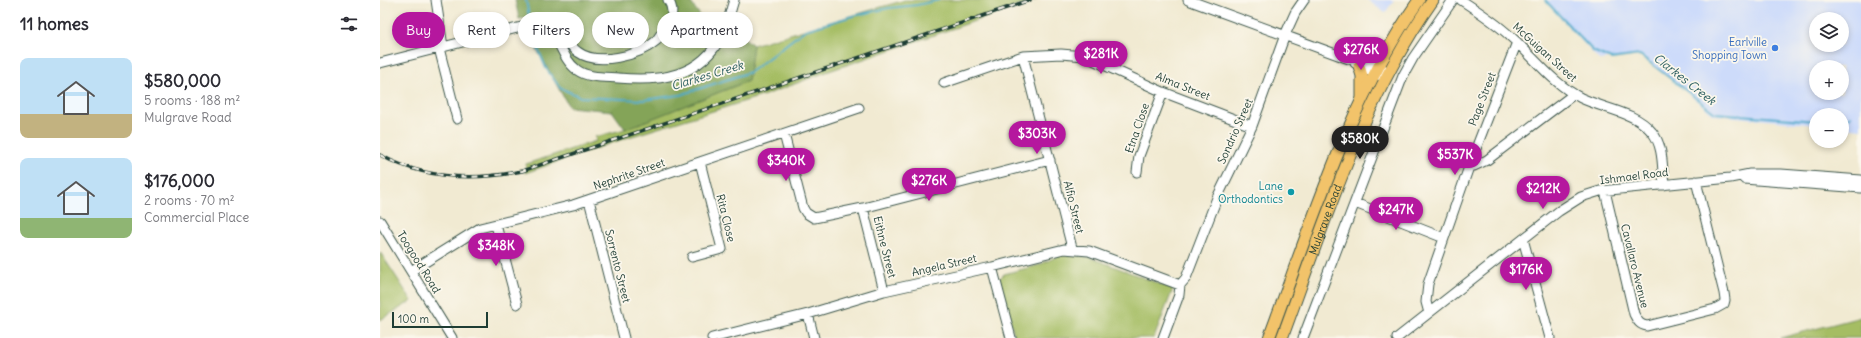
<!DOCTYPE html>
<html lang="en">
<head>
<meta charset="utf-8">
<style>
	:root { --surface:#fff; --page:#f7f7f7; --text:#2b2b33; --muted:#7c7c81; --accent:#b5179e }
	body { margin:0; font-family:Delius,sans-serif; background:var(--page); color:var(--text); height:100vh; display:flex; flex-direction:column; font-size:15px; white-space:nowrap }
	* { box-sizing:border-box; margin:0 }
	p { font-size:13px; color:var(--muted) }
	.icon { flex:none; width:22px; height:22px; fill:none; stroke:currentColor; stroke-width:2; stroke-linecap:round; stroke-linejoin:round }
	.map { position:relative; flex:1; overflow:hidden }
	.panel { display:flex; flex-direction:column; background:var(--surface); width:380px }
	.panel>* { flex:none }
	.guide { position:absolute; left:12px; top:12px; width:380px; height:36px; display:flex; gap:8px }
	.tools { position:absolute; left:1429px; top:12px; display:grid; gap:8px }
	.tools a { display:grid; place-items:center; width:40px; height:40px; border-radius:50%; background:var(--surface); box-shadow:0 2px 6px #0003; font-size:20px }
	.scale { position:absolute; left:12px; bottom:10px; width:96px; box-sizing:border-box; padding-left:4px; border:2px solid #1f3d34; border-top:0; font-size:11px; line-height:14px; white-space:nowrap; color:#1f3d34; -webkit-text-stroke:3px #fbf7ec; paint-order:stroke }
	.price { position:absolute; translate:-50% -34px; padding:0 9px; border-radius:14px; background:var(--accent); color:#fff; font-size:13px; line-height:26px; filter:drop-shadow(0 1px 2px #0008) }
	.price::after { content:''; position:absolute; left:50%; top:24px; width:12px; height:9px; margin-left:-6px; background:inherit; clip-path:polygon(0 0,100% 0,50% 100%) }
	.price.current { background:#222; color:#fff }
	ul { padding:0; list-style:none }
	li { display:flex; align-items:center; gap:12px; height:100px; padding:0 20px }
	li span { display:grid; place-items:center; flex:none; width:112px; height:80px; border-radius:8px; color:#555 }
	li>.icon { margin-inline-start:auto }
	span .icon { width:48px; height:48px; fill:#fffc; stroke-width:1 }
	li b { font-size:17px }
	h2 { display:flex; justify-content:space-between; align-items:center; height:48px; padding:0 20px; font-size:17px }
	.pill { padding:0 14px; border-radius:18px; background:var(--surface); box-shadow:0 2px 6px #0003; font-size:14px; line-height:36px }
	.pill.current { background:var(--accent); color:#fff }
	main { display:flex; flex:1; min-height:0 }
	.map>svg:first-child { display:block }
	.built { fill:#cddbfa; fill-rule:evenodd }
	.green { fill:#a5bd63; stroke:#627d4c }
	.forest { fill:#84a459; stroke:#527046 }
	.lines { fill:none; stroke-linecap:round; stroke-linejoin:round }
	.stream { stroke:#48aac8; stroke-width:2 }
	.minor-casing { stroke:#3e574c; stroke-width:11 }
	.major-casing { stroke:#3e574c; stroke-width:13 }
	.minor { stroke:#fff; stroke-width:9 }
	.major { stroke:#f2c36a; stroke-width:11 }
	.rail-casing { stroke:#1f3d34; stroke-width:3.5 }
	.rail { stroke:#fbf7ec; stroke-width:2; stroke-dasharray:6; stroke-linecap:butt }
	.shop-dot { fill:#3f7fe0; stroke:#fbf7ec; stroke-width:1.5 }
	.culture-dot { fill:#0f9aa8; stroke:#fbf7ec; stroke-width:1.5 }
	.labels { text-anchor:middle; dominant-baseline:central; stroke-width:3.5; stroke-linejoin:round; paint-order:stroke }
	.shop-label { font-size:11px; fill:#366cbe; stroke:#fbf7ec; text-anchor:end }
	.street-label { font-size:11px; fill:#1f3d34; stroke:#fbf7ec }
	.culture-label { font-size:11px; fill:#0d838f; stroke:#fbf7ec; text-anchor:end }
	.water-label { font-size:12px; font-style:italic; fill:#2b5e60; stroke:#fbf7ec }
</style>
</head>
<body>
<main>
<section class="panel">
<h2>11 homes<svg class="icon" aria-label="filters" viewBox="0 0 24 24"><path d="M4 7h16M4 17h16"/><circle cx="9" cy="7" r="2"/><circle cx="15" cy="17" r="2"/></svg></h2>
<ul>
<li><span style="background:linear-gradient(#bfe0f5 70%,#c2b280 0)"><svg class="icon" aria-label="home" viewBox="0 0 24 24"><path d="M3 11l9-7 9 7M6 9v11h12V9"/></svg></span><div><b>$580,000</b><p>5 rooms · 188 m²</p><p>Mulgrave Road</p></div></li>
<li><span style="background:linear-gradient(#bfe0f5 75%,#8fb573 0)"><svg class="icon" aria-label="home" viewBox="0 0 24 24"><path d="M3 11l9-7 9 7M6 9v11h12V9"/></svg></span><div><b>$176,000</b><p>2 rooms · 70 m²</p><p>Commercial Place</p></div></li>
</ul>
</section>
<div class="map">
<svg width="1481" height="338" viewBox="0 0 1481 338">
	<rect width="100%" height="100%" fill="#fbf7ec"/>
	<filter id="ink" filterUnits="userSpaceOnUse"><feTurbulence type="fractalNoise" baseFrequency=".025" numOctaves="2"/><feDisplacementMap in="SourceGraphic" scale="8" xChannelSelector="R" yChannelSelector="G"/><feConvolveMatrix kernelMatrix="1 2 1 2 8 2 1 2 1" color-interpolation-filters="sRGB"/></filter>
	<filter id="wash" filterUnits="userSpaceOnUse"><feTurbulence type="fractalNoise" baseFrequency=".012" numOctaves="4" result="noise"/><feDisplacementMap in="SourceGraphic" scale="16" xChannelSelector="R" yChannelSelector="G"/><feGaussianBlur stdDeviation="0.9" result="paint"/><feColorMatrix in="noise" values="0 0 0 0 0 0 0 0 0 0 0 0 0 0 0 0 0 1.4 0 .05"/><feComposite in="paint" operator="in"/></filter>
	<g filter="url(#wash)">
		<rect width="100%" height="100%" fill="#f1ead2"/>
		<path class="built" d="M987,0H1014L1005,13Z
			M1164,0H1481V129L1462,127V115H1436V125L1334,115L1262,56L1219,60ZM1436,19H1462V45H1436ZM1436,67H1462V93H1436Z"/>
		<path class="green" d="M525,0H656L449,71L385,95L249,137L145,173L146,164L216,141L215,137L245,129L368,81L373,45Z
			M0,252L32,301L0,320Z
			M682,254L709,257L793,289L774,338H635L619,279L624,274L659,265Z
			M1481,317V338H1400Z"/>
		<path class="forest" d="M135,0H309L335,36L352,28L373,45L368,81L245,129L232,111L189,107L148,34L175,26L168,15L139,19Z"/>
		<g class="lines">
			<path class="stream" d="M146,0L150,22
				M1165,0L1213,51L1231,59L1260,55L1335,113L1436,121
				M151,27L154,39L166,68L180,88L201,97L263,100L300,95L370,72L425,30L473,16L509,8L537,5L559,0
				M1462,122L1471,116"/>
		</g>
	</g>
	<g filter="url(#ink)">
		<g class="lines">
			<g class="minor-casing">
				<path id="minor" d="M56,0L63,47
					M808,0L969,59L991,63L1009,72
					M1081,0C1098,11 1115,22 1130,36C1154,57 1173,84 1201,98C1224,109 1256,112 1272,132C1284,146 1282,168 1284,185
					M168,26C188,26 184,43 198,52C217,66 259,56 276,41C279,37 282,32 285,28C292,19 295,10 288,0
					M59,48L77,119
					M643,56L692,248
					M0,63L161,22C178,29 180,58 197,70C208,78 225,77 238,78C280,82 321,77 342,35C348,24 350,12 354,0
					M975,63L1005,78
					M564,83L643,56L681,54L704,56L783,92L872,126
					M404,134L423,208L426,213L434,218L483,208L670,160
					M1090,164L1094,166L1107,160L1194,94
					M757,172L759,156L783,92
					M1364,179L1481,188
					M1225,191L1254,314C1257,320 1259,325 1267,326L1335,309L1344,304L1345,300L1344,293L1316,181
					M209,200L244,338
					M975,203L1064,238
					M483,208L504,291
					M0,221L72,338
					M116,225L137,304
					M1143,239L1170,338
					M312,257L342,249L320,162
					M612,267L631,338
					M31,271L100,228L193,205L479,108
					M1049,313L1046,302L1048,284L1090,164L1137,42
					M428,314L434,338
					M332,338L428,314L504,291L612,267L684,249L709,251L800,285
					M783,338L799,295L800,285L806,278L837,198L872,126L905,35L915,13L924,0
					M923,338L1023,76L1033,58L1073,0
					M1017,338L1179,211L1201,197L1220,191L1350,178L1370,174H1401L1481,180"/>
			</g>
			<g class="major-casing">
				<g id="major">
					<path d="M979,66L982,76V98"/>
					<path d="M889,338C932,223 968,102 1039,0"/>
					<path id="s1" d="M902,338C945,222 981,102 1053,0"/>
				</g>
			</g>
			<use href="#minor" class="minor"/>
			<use href="#major" class="major"/>
			<g class="rail-casing">
				<path id="rail" d="M0,155C44,179 94,181 142,171L650,0"/>
			</g>
			<use href="#rail" class="rail"/>
		</g>
	</g>
	<circle class="shop-dot" cx="1395" cy="48" r="4"/>
	<circle class="culture-dot" cx="911" cy="192" r="4"/>
	<g class="labels">
		<g class="shop-label">
			<text x="1387" y="42">Earlville<tspan x="1387" dy="13">Shopping Town</tspan></text>
		</g>
		<g class="street-label">
			<text transform="translate(1165 52) rotate(42)">McGuigan Street</text>
			<text transform="translate(803 86) rotate(22)">Alma Street</text>
			<text transform="translate(1102 99) rotate(-69)">Page Street</text>
			<text transform="translate(757 128) rotate(-71)">Etna Close</text>
			<text transform="translate(855 131) rotate(-66)">Sondrio Street</text>
			<text transform="translate(249 174) rotate(-19)">Nephrite Street</text>
			<text transform="translate(1254 176) rotate(-7)">Ishmael Road</text>
			<text transform="translate(694 207) rotate(76)">Alfio Street</text>
			<text transform="translate(346 218) rotate(76)">Rita Close</text>
			<text stroke="none"><textPath href="#s1" startOffset="126">Mulgrave Road</textPath></text>
			<text transform="translate(505 247) rotate(76)">Eithne Street</text>
			<text transform="translate(39 262) rotate(58)">Toogood Road</text>
			<text transform="translate(564 265) rotate(-13)">Angela Street</text>
			<text transform="translate(238 266) rotate(76)">Sorrento Street</text>
			<text transform="translate(1255 266) rotate(76)">Cavallaro Avenue</text>
		</g>
		<g class="culture-label">
			<text x="903" y="186">Lane<tspan x="903" dy="13">Orthodontics</tspan></text>
		</g>
		<g class="water-label">
			<text transform="translate(327 75) rotate(-17)">Clarkes Creek</text>
			<text transform="translate(1305 79) rotate(38)">Clarkes Creek</text>
		</g>
	</g>
</svg>
<div class="tools">
<a><svg class="icon" aria-label="layers" viewBox="0 0 24 24"><path d="M12 4l9 5-9 5-9-5zM3 14l9 5 9-5"/></svg></a>
<a>+</a>
<a>−</a>
</div>
<div class="scale">100 m</div>
<b class="price" style="left:981px;top:71px">$276K</b>
<b class="price" style="left:721px;top:75px">$281K</b>
<b class="price" style="left:657px;top:155px">$303K</b>
<b class="price current" style="left:980px;top:160px">$580K</b>
<b class="price" style="left:1075px;top:176px">$537K</b>
<b class="price" style="left:406px;top:182px">$340K</b>
<b class="price" style="left:549px;top:202px">$276K</b>
<b class="price" style="left:1163px;top:210px">$212K</b>
<b class="price" style="left:1016px;top:231px">$247K</b>
<b class="price" style="left:116px;top:267px">$348K</b>
<b class="price" style="left:1146px;top:291px">$176K</b>
<div class="guide">
<a class="pill current">Buy</a>
<a class="pill">Rent</a>
<a class="pill">Filters</a>
<a class="pill">New</a>
<a class="pill">Apartment</a>
</div>
</div>
</main>
</body>
</html>
